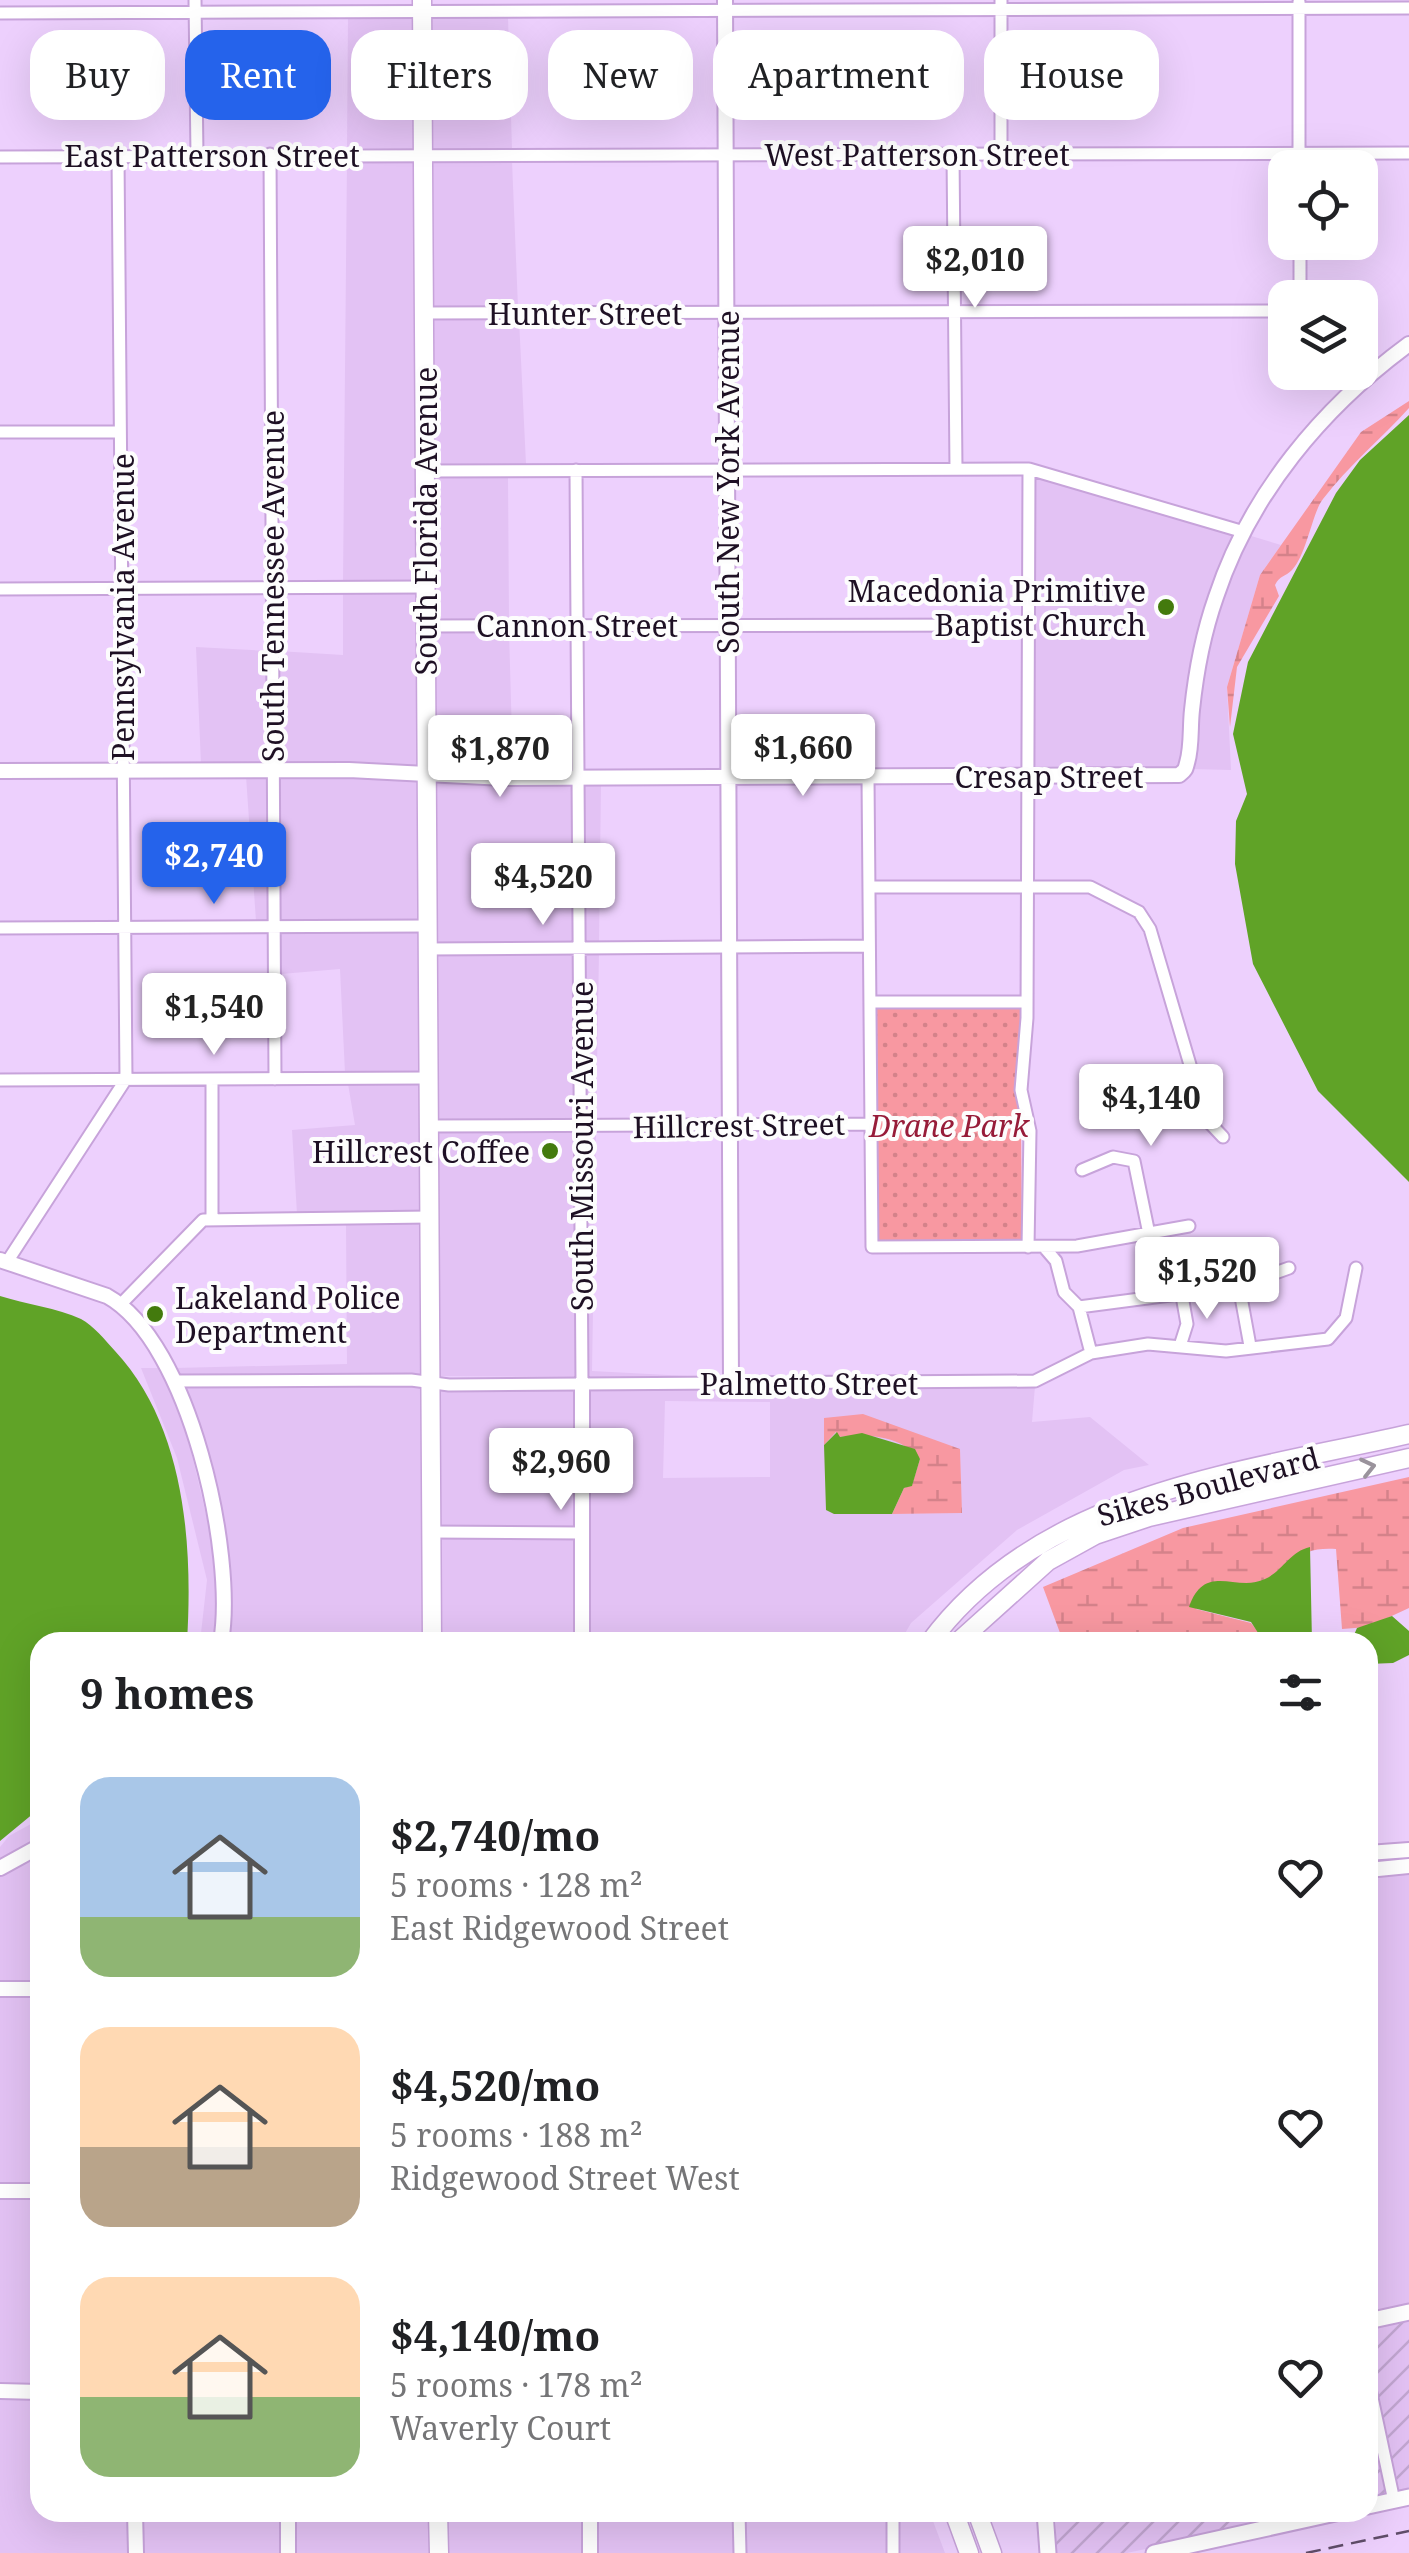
<!DOCTYPE html>
<html lang="en">
<head>
<meta charset="utf-8">
<style>
	:root { --surface:#fff; --page:#f6f6f6; --text:#202124; --muted:#757577; --accent:#2563eb }
	body { margin:0; font-family:"Noto Serif",serif; background:var(--page); color:var(--text); height:100vh; display:flex; flex-direction:column; font-size:38px; white-space:nowrap }
	* { box-sizing:border-box; margin:0 }
	p { font-size:32px; color:var(--muted) }
	.icon { flex:none; width:55px; height:55px; fill:none; stroke:currentColor; stroke-width:2; stroke-linecap:round; stroke-linejoin:round }
	.map { position:relative; flex:1; overflow:hidden }
	.panel { position:absolute; left:30px; top:1632px; width:1348px; height:890px; display:flex; flex-direction:column; background:var(--surface); border-radius:30px; box-shadow:0 10px 40px #0002 }
	.panel>* { flex:none }
	.banner { position:absolute; left:30px; top:30px; width:1350px; height:90px; display:flex; gap:20px }
	.tools { position:absolute; left:1268px; top:150px; display:grid; gap:20px }
	.tools a { display:grid; place-items:center; width:110px; height:110px; border-radius:20px; background:var(--surface); box-shadow:0 10px 40px #0002; font-size:50px }
	.price { position:absolute; translate:-50% -85px; padding:0 22px; border-radius:10px; background:#fff; color:#222; font-size:32px; line-height:65px; filter:drop-shadow(0 2px 5px #0008) }
	.price::after { content:''; position:absolute; left:50%; top:60px; width:30px; height:22px; margin-left:-15px; background:inherit; clip-path:polygon(0 0,100% 0,50% 100%) }
	.price.selected { background:var(--accent); color:#fff }
	ul { padding:0; list-style:none }
	li { display:flex; align-items:center; gap:30px; height:250px; padding:0 50px }
	li span { display:grid; place-items:center; flex:none; width:280px; height:200px; border-radius:30px; color:#555 }
	li>.icon { margin-inline-start:auto }
	span .icon { width:120px; height:120px; fill:#fffc; stroke-width:1 }
	li b { font-size:42px }
	h2 { display:flex; justify-content:space-between; align-items:center; height:120px; padding:0 50px; font-size:42px }
	.pill { padding:0 35px; border-radius:30px; background:var(--surface); box-shadow:0 10px 40px #0002; font-size:35px; line-height:90px }
	.pill.selected { background:var(--accent); color:#fff }
	.map>svg:first-child { display:block }
	.built { fill:#e3c2f4; fill-rule:evenodd }
	.industrial { fill:url(#industrial-furrows) }
	.grass { fill:url(#grass-dots) }
	.wetland { fill:url(#wetland-marsh) }
	.water { fill:#60a327 }
	.lines { fill:none; stroke-linecap:round; stroke-linejoin:round }
	.minor-casing { stroke:#c7a3da; stroke-width:15 }
	.tertiary-casing { stroke:#c7a3da; stroke-width:18 }
	.secondary-casing { stroke:#c7a3da; stroke-width:19 }
	.primary-casing { stroke:#c7a3da; stroke-width:21 }
	.minor { stroke:#fff; stroke-width:11 }
	.tertiary { stroke:#fff; stroke-width:14 }
	.secondary { stroke:#fff; stroke-width:15 }
	.primary { stroke:#fff; stroke-width:18 }
	.rail { stroke:#604d69; stroke-width:2.5; stroke-dasharray:15 8; stroke-linecap:butt }
	.oneway { stroke:#9a939c }
	.poi-dot { fill:#437a0d; stroke:#fdfdfd; stroke-width:4 }
	.labels { text-anchor:middle; dominant-baseline:central; stroke-width:8; stroke-linejoin:round; paint-order:stroke }
	.street-label { font-size:30px; fill:#1e1024; stroke:#fdfdfd }
	.poi-label { font-size:30px; fill:#1e1024; stroke:#fdfdfd; text-anchor:end }
	.park-label { font-size:30px; font-style:italic; fill:#971c39; stroke:#fdfdfd }
</style>
</head>
<body>
<div class="map">
<svg width="1409" height="2553" viewBox="0 0 1409 2553">
	<defs>
		<pattern id="industrial-furrows" width="10" height="10" patternUnits="userSpaceOnUse" patternTransform="scale(2.5)"><rect width="10" height="10" fill="#e3c2f4"/><path d="M-1 1l2-2M0 10L10 0M9 11l2-2" fill="none" stroke="#c2a6d1"/></pattern>
		<pattern id="grass-dots" width="8" height="8" patternUnits="userSpaceOnUse" patternTransform="scale(2.5)"><rect width="8" height="8" fill="#f898a1"/><path d="M2 2h.1M6 6h.1" fill="none" stroke="#d4828a" stroke-width="1.8" stroke-linecap="round"/></pattern>
		<pattern id="wetland-marsh" width="20" height="14" patternUnits="userSpaceOnUse" patternTransform="scale(2.5)"><rect width="20" height="14" fill="#f898a1"/><path d="M1 5h8M5 5V1M11 12h8M15 12V8" fill="none" stroke="#d4828a"/></pattern>
	</defs>
	<rect width="100%" height="100%" fill="#edd0fd"/>
	<path class="built" d="M348,16L417,17L419,149L347,148Z
		M428,17H508L512,149H429Z
		M347,160L419,161L420,582H343Z
		M429,161H512L518,307H430Z
		M430,319H519L526,464L430,465Z
		M1034,475L1236,535L1228,551L1178,769L1032,766Z
		M430,476H527L508,478L509,619L431,620Z
		M1248,535L1281,545L1260,575L1227,687L1231,770L1191,769L1204,660L1221,598Z
		M420,593L421,768L279,764L278,651L343,655V594Z
		M509,631L513,772L432,769L431,632Z
		M196,647L268,651V764H201Z
		M246,776H269L270,921H256Z
		M279,776L421,780L422,920L280,921Z
		M432,781L573,784L575,942L432,943Z
		M601,783L599,942H585L583,784Z
		M422,932L423,1072L345,1073L340,969L281,974V933Z
		M599,953L596,1121L587,1122L585,954Z
		M575,954L577,1121L433,1120L432,955Z
		M348,1084H423L424,1211L297,1214L292,1130L355,1125Z
		M433,1132L577,1133V1377L436,1376Z
		M587,1133H596L592,1371L725,1378L588,1377Z
		M425,1223V1375H179L175,1368L347,1364L346,1225Z
		M141,1368H164L188,1438L221,1578L216,1642H200L207,1580L177,1458Z
		M183,1386H425L427,1642H227L231,1576Z
		M1035,1386L1032,1422L1090,1417L1149,1465L1124,1470L1017,1530L911,1623L900,1642H588V1389ZM665,1401L770,1402V1477L663,1478ZM934,1443L960,1449L961,1513L834,1514Z
		M436,1388L577,1389V1527L436,1526Z
		M436,1538L577,1539V1642H437Z
		M40,1819V1840L0,1862V1847L9,1836Z
		M40,1853V1983H0V1875Z
		M1409,1872V2305L1368,2314V1876Z
		M0,1995H40V2185H0Z
		M0,2197H40V2386H0Z
		M0,2397L40,2398V2512L130,2513L131,2553H0Z
		M141,2513H282L283,2553H141Z
		M293,2513H433L434,2553H293Z
		M443,2513H584V2553H444Z
		M595,2513H734L735,2553H595Z
		M745,2513H888V2553H745Z
		M898,2513H930L945,2553H898Z"/>
	<path class="industrial" d="M1409,2318V2491L1398,2494L1368,2354V2327Z
		M1368,2403L1388,2496L1368,2500Z
		M1056,2513H1313L1127,2553H1056Z"/>
	<path class="grass" d="M875,1008L1020,1009L1022,1241L879,1242Z"/>
	<path class="wetland" d="M1409,401V408C1381,439 1348,466 1323,499C1312,513 1307,554 1292,570C1285,577 1280,575 1275,585L1279,596L1237,667L1230,727L1227,687L1260,575L1361,432Z
		M863,1414L960,1449L962,1513L892,1514L904,1488L912,1485L920,1459C900,1435 868,1434 839,1437L836,1432L824,1445V1418Z
		M1409,1477V1608L1368,1627L1342,1629L1336,1549C1289,1546 1296,1572 1258,1582C1236,1588 1222,1575 1203,1588L1196,1609L1251,1623L1259,1633L1228,1639L1063,1641L1043,1587L1183,1528Z"/>
	<path class="water" d="M1409,415V1182L1318,1091L1253,964L1235,864L1236,821L1247,794L1233,734L1248,662L1336,493L1360,460Z
		M0,1296C25,1304 58,1308 81,1319C93,1325 106,1341 115,1351C185,1426 193,1544 187,1642H40V1808L0,1841Z
		M837,1432L840,1437L862,1433L915,1449L920,1459L912,1486L904,1488L892,1514H834L826,1510L824,1445Z
		M1310,1547L1312,1642H1264L1251,1622L1189,1607C1205,1561 1236,1593 1265,1579C1283,1571 1289,1552 1310,1547Z
		M1392,1616L1409,1631V1655L1393,1663L1368,1664V1642H1351L1357,1628Z"/>
	<g class="lines">
		<g class="minor-casing">
			<path id="minor" d="M195,0L197,155
				M1001,0V153
				M1299,2V168
				M0,13L1409,8
				M270,154L275,1079
				M953,154L956,469
				M0,157L1409,153
				M1300,298V242
				M424,313L1285,311
				M0,432H120
				M576,470L582,1383
				M425,471L1029,469L1244,532
				M0,589L425,587
				M426,626L1028,625
				M868,777L872,1247L1077,1246L1189,1226
				M869,887H1090L1139,912L1150,929L1206,1119L1223,1137
				M0,928L427,926
				M427,949L869,946
				M870,1002H1026
				M212,1079V1220
				M0,1080L428,1078
				M428,1126L871,1124
				M1082,1170L1113,1157L1134,1161L1149,1234
				M1028,1247L1030,1131L1021,1090L1027,1018L1029,469
				M1044,1247L1056,1261L1064,1292L1079,1307L1091,1353
				M7,1262L126,1079L118,156
				M1239,1286L1250,1346
				M121,1304L203,1220L430,1217
				M1079,1307L1239,1286L1289,1268
				M1180,1346L1187,1324L1182,1296
				M175,1381L411,1380L449,1385L1035,1381L1091,1353L1148,1344L1226,1351L1328,1339L1346,1318L1356,1268
				M431,1532L582,1533
				M1368,2379L1394,2501
				M739,2512L740,2553
				M893,2512V2553"/>
		</g>
		<g class="tertiary-casing">
			<path id="tertiary" d="M725,0L731,1383
				M0,771L349,770L504,778L1179,775C1185,770 1185,771 1187,763C1192,747 1190,727 1192,710C1196,671 1203,634 1216,597C1250,494 1322,408 1409,344
				M0,1260L107,1296C190,1342 236,1555 221,1642
				M582,1642V1383
				M1368,1853L1409,1850
				M0,1868L40,1846
				M1368,1870L1409,1866
				M0,1989H40
				M0,2191H40
				M0,2391L40,2392
				M135,2512L136,2553
				M288,2512V2553
				M590,2512V2553"/>
		</g>
		<g class="secondary-casing">
			<path id="secondary" d="M1368,2321L1409,2312
				M1368,2506L1409,2497
				M1045,2512L1048,2553
				M1154,2553L1340,2512"/>
		</g>
		<g class="primary-casing">
			<path id="primary" d="M422,0L432,1642
				M930,1642C1041,1492 1240,1473 1409,1434
				M958,1642L1048,1561L1095,1535L1149,1517L1409,1458
				M438,2512L439,2553
				M954,2512L969,2553
				M977,2512L992,2553"/>
		</g>
		<use href="#minor" class="minor"/>
		<use href="#tertiary" class="tertiary"/>
		<use href="#secondary" class="secondary"/>
		<use href="#primary" class="primary"/>
		<path class="rail" d="M1306,2553L1409,2531"/>
	</g>
	<defs><path id="oneway-chevron" d="M-2-3.5L2.5 0L-2 3.5" fill="none" stroke-width="1.6" stroke-linecap="round" stroke-linejoin="round" transform="scale(2.5)"/></defs>
	<use class="oneway" href="#oneway-chevron" transform="translate(1368 1467) rotate(-13)"/>
	<g class="poi-dot">
		<circle cx="1166" cy="607" r="10"/>
		<circle cx="550" cy="1151" r="10"/>
		<circle cx="155" cy="1314" r="10"/>
	</g>
	<g class="labels">
		<g class="street-label">
			<text x="917" y="154">West Patterson Street</text>
			<text x="212" y="155">East Patterson Street</text>
			<text x="585" y="313">Hunter Street</text>
			<text transform="translate(727 482) rotate(-90)">South New York Avenue</text>
			<text transform="translate(425 521) rotate(-90)">South Florida Avenue</text>
			<text transform="translate(272 586) rotate(-90)">South Tennessee Avenue</text>
			<text transform="translate(122 607) rotate(-90)">Pennsylvania Avenue</text>
			<text x="577" y="625">Cannon Street</text>
			<text x="1049" y="776">Cresap Street</text>
			<text transform="translate(739 1125) rotate(-1)">Hillcrest Street</text>
			<text transform="translate(581 1146) rotate(-90)">South Missouri Avenue</text>
			<text x="809" y="1383">Palmetto Street</text>
			<text transform="translate(1208 1486) rotate(-15)">Sikes Boulevard</text>
		</g>
		<g class="poi-label">
			<text x="1146" y="590">Macedonia Primitive<tspan x="1146" dy="34">Baptist Church</tspan></text>
			<text x="530" y="1151">Hillcrest Coffee</text>
			<text x="175" y="1297" text-anchor="start">Lakeland Police<tspan x="175" dy="34">Department</tspan></text>
		</g>
		<g class="park-label">
			<text x="949" y="1125">Drane Park</text>
		</g>
	</g>
</svg>
<div class="tools">
<a><svg class="icon" aria-label="locate" viewBox="0 0 24 24"><circle cx="12" cy="12" r="6"/><path d="M12 2v4M12 18v4M2 12h4M18 12h4"/></svg></a>
<a><svg class="icon" aria-label="layers" viewBox="0 0 24 24"><path d="M12 4l9 5-9 5-9-5zM3 14l9 5 9-5"/></svg></a>
</div>
<b class="price" style="left:975px;top:311px">$2,010</b>
<b class="price" style="left:803px;top:799px">$1,660</b>
<b class="price" style="left:500px;top:800px">$1,870</b>
<b class="price selected" style="left:214px;top:907px">$2,740</b>
<b class="price" style="left:543px;top:928px">$4,520</b>
<b class="price" style="left:214px;top:1058px">$1,540</b>
<b class="price" style="left:1151px;top:1149px">$4,140</b>
<b class="price" style="left:1207px;top:1322px">$1,520</b>
<b class="price" style="left:561px;top:1513px">$2,960</b>
<div class="banner">
<a class="pill">Buy</a>
<a class="pill selected">Rent</a>
<a class="pill">Filters</a>
<a class="pill">New</a>
<a class="pill">Apartment</a>
<a class="pill">House</a>
</div>
<section class="panel">
<h2>9 homes<svg class="icon" aria-label="filters" viewBox="0 0 24 24"><path d="M4 7h16M4 17h16"/><circle cx="9" cy="7" r="2"/><circle cx="15" cy="17" r="2"/></svg></h2>
<ul>
<li><span style="background:linear-gradient(#a9c7e8 70%,#8fb573 0)"><svg class="icon" aria-label="home" viewBox="0 0 24 24"><path d="M3 11l9-7 9 7M6 9v11h12V9"/></svg></span><div><b>$2,740/mo</b><p>5 rooms · 128 m²</p><p>East Ridgewood Street</p></div><svg class="icon" aria-label="heart" viewBox="0 0 24 24"><path d="M12 20l-8-8c-3-5 5-10 8-4 3-6 11-1 8 4z"/></svg></li>
<li><span style="background:linear-gradient(#ffd9b3 60%,#b9a48a 0)"><svg class="icon" aria-label="home" viewBox="0 0 24 24"><path d="M3 11l9-7 9 7M6 9v11h12V9"/></svg></span><div><b>$4,520/mo</b><p>5 rooms · 188 m²</p><p>Ridgewood Street West</p></div><svg class="icon" aria-label="heart" viewBox="0 0 24 24"><path d="M12 20l-8-8c-3-5 5-10 8-4 3-6 11-1 8 4z"/></svg></li>
<li><span style="background:linear-gradient(#ffd9b3 60%,#8fb573 0)"><svg class="icon" aria-label="home" viewBox="0 0 24 24"><path d="M3 11l9-7 9 7M6 9v11h12V9"/></svg></span><div><b>$4,140/mo</b><p>5 rooms · 178 m²</p><p>Waverly Court</p></div><svg class="icon" aria-label="heart" viewBox="0 0 24 24"><path d="M12 20l-8-8c-3-5 5-10 8-4 3-6 11-1 8 4z"/></svg></li>
</ul>
</section>
</div>
</body>
</html>
